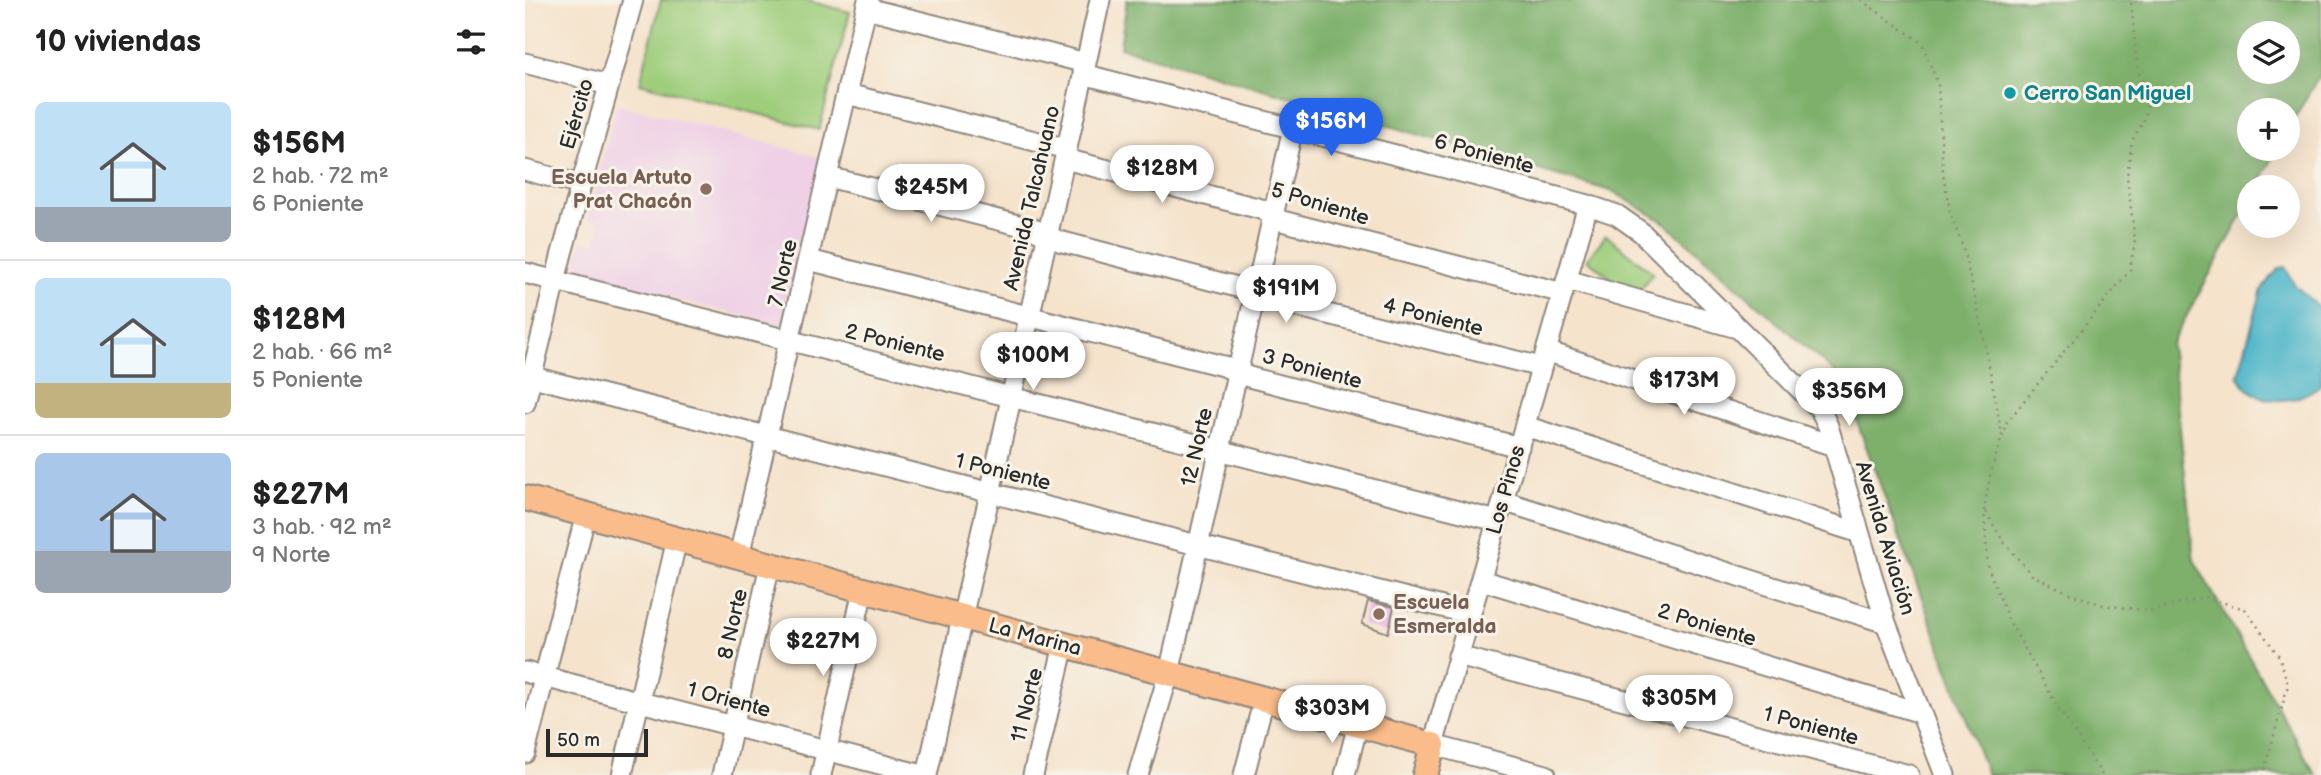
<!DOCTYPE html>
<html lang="es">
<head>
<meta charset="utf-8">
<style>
	:root { --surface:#fff; --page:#f6f6f6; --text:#222; --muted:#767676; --line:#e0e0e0; --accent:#2563eb }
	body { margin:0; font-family:"Balsamiq Sans",sans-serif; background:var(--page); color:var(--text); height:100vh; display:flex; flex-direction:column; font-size:26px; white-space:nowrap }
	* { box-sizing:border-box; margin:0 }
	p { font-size:23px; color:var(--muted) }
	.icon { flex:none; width:38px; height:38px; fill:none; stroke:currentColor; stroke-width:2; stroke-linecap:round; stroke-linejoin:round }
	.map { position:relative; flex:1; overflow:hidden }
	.side { display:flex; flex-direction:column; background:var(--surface); width:525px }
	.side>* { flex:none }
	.controls { position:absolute; left:1712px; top:21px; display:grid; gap:14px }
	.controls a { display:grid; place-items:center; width:63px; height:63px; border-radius:50%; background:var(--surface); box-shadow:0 7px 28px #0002; font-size:35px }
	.scale { position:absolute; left:21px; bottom:18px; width:102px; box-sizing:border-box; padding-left:7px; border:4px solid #2b2b2b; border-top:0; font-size:19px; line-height:24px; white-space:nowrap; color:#2b2b2b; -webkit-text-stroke:5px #f7f3e8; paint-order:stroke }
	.price { position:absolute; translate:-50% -60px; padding:0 16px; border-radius:24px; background:#fff; color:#222; font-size:23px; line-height:46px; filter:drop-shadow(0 2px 4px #0008) }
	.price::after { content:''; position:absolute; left:50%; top:42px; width:21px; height:16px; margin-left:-10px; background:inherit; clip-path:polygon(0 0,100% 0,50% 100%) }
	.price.current { background:var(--accent); color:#fff }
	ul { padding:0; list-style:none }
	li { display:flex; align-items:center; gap:21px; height:175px; padding:0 35px }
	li+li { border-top:2px solid var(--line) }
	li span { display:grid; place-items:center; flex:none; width:196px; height:140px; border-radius:10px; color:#555 }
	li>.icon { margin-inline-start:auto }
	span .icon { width:84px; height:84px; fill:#fffc; stroke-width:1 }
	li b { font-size:30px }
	h2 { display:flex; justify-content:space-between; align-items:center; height:84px; padding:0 35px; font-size:30px }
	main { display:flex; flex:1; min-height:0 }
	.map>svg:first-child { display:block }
	.built { fill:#efd0e6 }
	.green { fill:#9ecd7c; stroke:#647c54; stroke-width:2 }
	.forest { fill:#7eb06c; stroke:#546e4c; stroke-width:2; fill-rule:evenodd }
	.water { fill:#4cb5c9; stroke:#3c707a; stroke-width:2 }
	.building { fill:#e6a9e6 }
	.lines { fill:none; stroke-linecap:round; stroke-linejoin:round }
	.minor-casing { stroke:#90877c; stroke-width:23 }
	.major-casing { stroke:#90877c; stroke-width:28 }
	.path { stroke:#90877c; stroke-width:2.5; stroke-dasharray:2 5; stroke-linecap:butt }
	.minor { stroke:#fff; stroke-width:19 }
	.major { stroke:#f9bc8a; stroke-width:24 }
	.culture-dot { fill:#0f9aa8; stroke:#f7f3e8; stroke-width:2.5 }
	.education-dot { fill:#8d6e63; stroke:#f7f3e8; stroke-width:2.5 }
	.labels { text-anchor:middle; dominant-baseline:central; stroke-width:6; stroke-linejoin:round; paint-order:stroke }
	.culture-label { font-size:21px; font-weight:bold; fill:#0d838f; stroke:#f7f3e8; text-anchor:start }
	.street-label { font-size:21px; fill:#2b2b2b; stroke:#f7f3e8 }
	.education-label { font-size:21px; font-weight:bold; fill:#785e54; stroke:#f7f3e8; text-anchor:end }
</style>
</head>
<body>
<main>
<section class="side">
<h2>10 viviendas<svg class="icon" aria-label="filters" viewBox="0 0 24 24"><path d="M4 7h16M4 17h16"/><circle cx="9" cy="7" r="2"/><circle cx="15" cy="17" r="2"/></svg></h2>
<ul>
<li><span style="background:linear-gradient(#bfe0f5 75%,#9aa5b1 0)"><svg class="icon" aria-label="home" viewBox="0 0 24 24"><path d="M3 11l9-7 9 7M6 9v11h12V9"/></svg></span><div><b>$156M</b><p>2 hab. · 72 m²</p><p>6 Poniente</p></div></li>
<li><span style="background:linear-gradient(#bfe0f5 75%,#c2b280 0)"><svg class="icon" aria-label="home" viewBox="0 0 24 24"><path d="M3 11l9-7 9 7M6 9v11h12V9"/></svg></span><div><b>$128M</b><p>2 hab. · 66 m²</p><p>5 Poniente</p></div></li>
<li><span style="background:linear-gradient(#a9c7e8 70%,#9aa5b1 0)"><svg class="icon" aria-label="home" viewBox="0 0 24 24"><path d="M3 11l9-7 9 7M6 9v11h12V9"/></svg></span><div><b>$227M</b><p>3 hab. · 92 m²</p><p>9 Norte</p></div></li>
</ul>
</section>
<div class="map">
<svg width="1796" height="775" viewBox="0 0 1796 775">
	<rect width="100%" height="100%" fill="#f7f3e8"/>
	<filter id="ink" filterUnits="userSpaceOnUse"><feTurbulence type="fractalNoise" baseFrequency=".0143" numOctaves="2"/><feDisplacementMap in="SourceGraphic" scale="14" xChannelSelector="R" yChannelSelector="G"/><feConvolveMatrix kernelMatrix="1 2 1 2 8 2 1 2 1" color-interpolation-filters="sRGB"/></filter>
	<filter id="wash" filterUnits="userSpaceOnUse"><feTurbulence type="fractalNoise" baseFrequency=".00686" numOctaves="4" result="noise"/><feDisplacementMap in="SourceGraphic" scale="28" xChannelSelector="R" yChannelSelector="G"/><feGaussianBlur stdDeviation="1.57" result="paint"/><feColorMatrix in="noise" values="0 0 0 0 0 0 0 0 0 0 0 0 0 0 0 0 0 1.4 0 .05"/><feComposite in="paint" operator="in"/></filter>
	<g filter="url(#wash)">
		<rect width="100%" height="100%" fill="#f5e3cc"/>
		<path class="built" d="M92,104L299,158L258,326L55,276L51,262L57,240L70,244L75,223L62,219Z"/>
		<path class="green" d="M136,0H279L325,12L294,130L115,83Z
			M1081,235L1128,273L1109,297L1062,259Z"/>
		<path class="forest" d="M602,0H1796V78L1792,79L1762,132V110H1724V149H1753L1732,187H1724V203L1646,344L1669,560L1791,775H1462L1316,378L1140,223L1089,192L595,47ZM1724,33H1762V72H1724Z"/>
		<path class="water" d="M1760,267L1769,284L1796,310V384C1771,406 1728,408 1713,375L1737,289L1754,268Z"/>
		<g id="blocks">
			<path class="building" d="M843,601L869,607L863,633L837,624Z"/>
		</g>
	</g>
	<g filter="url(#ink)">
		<use href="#blocks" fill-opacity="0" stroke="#90877c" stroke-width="2"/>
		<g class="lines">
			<g class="minor-casing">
				<path id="minor" d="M341,8L561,63
					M0,63L84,85
					M558,74L1063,205L1092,215L1116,232L1295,409L1303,426L1361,623L1420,775
					M322,94L542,149
					M540,159L736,209L757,221L1038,293
					M0,170L56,185
					M303,177L509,229L534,241L720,289L738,298L1016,367
					M284,260L698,366L724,377L994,447
					M0,273L972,521
					M1042,280L1212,328
					M1021,351L1309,446
					M0,375L945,614
					M0,403L37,253L108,0
					M1000,426L1332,532
					M978,501L1361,623
					M214,556L343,0
					M956,580L1396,713
					M933,656L1384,775
					M0,672L397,775
					M0,753L61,514
					M97,775L152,539
					M197,775L245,565
					M296,775L338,590
					M402,775L575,0
					M508,775L539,645
					M613,775L644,673L768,128
					M719,775L739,699
					M820,775L833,724
					M1021,775L908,745L1063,205"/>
			</g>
			<g class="major-casing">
				<path id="major" d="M0,498L908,745L900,775"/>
			</g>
			<path class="path" d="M1336,0L1397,43L1413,85L1418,173L1425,213L1438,248L1457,328L1477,435
				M1461,512L1478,541L1507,575L1544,593L1578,605L1625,611L1679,597L1720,609L1754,656L1763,685L1738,775
				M1577,775L1534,709L1483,619L1463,567L1459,509L1466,471L1482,422L1605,270L1610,241L1602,176L1607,141L1618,122L1624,101L1612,67L1606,0"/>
			<use href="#minor" class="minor"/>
			<use href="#major" class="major"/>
		</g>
	</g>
	<circle class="culture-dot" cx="1485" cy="93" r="7"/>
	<g class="education-dot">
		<circle cx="181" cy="189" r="7"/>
		<circle cx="854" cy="614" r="7"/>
	</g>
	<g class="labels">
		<g class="culture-label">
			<text x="1499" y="93">Cerro San Miguel</text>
		</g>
		<g class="street-label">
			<text transform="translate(52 114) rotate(-74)">Ejército</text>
			<text transform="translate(959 154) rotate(15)">6 Poniente</text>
			<text transform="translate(507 198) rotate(-77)">Avenida Talcahuano</text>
			<text transform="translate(795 204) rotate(17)">5 Poniente</text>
			<text transform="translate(258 273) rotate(-77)">7 Norte</text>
			<text transform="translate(908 317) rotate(14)">4 Poniente</text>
			<text transform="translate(370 343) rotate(14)">2 Poniente</text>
			<text transform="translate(787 369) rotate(15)">3 Poniente</text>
			<text transform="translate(672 447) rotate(-77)">12 Norte</text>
			<text transform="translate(478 472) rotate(14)">1 Poniente</text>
			<text transform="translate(981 490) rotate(-74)">Los Pinos</text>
			<text transform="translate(1360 538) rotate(73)">Avenida Aviación</text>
			<text transform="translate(208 624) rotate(-77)">8 Norte</text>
			<text transform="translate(1182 625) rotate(17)">2 Poniente</text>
			<text transform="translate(510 637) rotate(15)">La Marina</text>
			<text transform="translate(204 700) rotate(15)">1 Oriente</text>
			<text transform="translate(502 705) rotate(-76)">11 Norte</text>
			<text transform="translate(1286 726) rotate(15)">1 Poniente</text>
		</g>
		<g class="education-label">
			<text x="167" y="177">Escuela Artuto<tspan x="167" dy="24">Prat Chacón</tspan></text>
			<text x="868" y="602" text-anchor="start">Escuela<tspan x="868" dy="24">Esmeralda</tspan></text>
		</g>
	</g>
</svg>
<div class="controls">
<a><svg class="icon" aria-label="layers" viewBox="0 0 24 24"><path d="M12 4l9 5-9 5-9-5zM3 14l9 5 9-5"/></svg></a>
<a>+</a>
<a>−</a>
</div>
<div class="scale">50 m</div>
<b class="price current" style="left:806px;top:158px">$156M</b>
<b class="price" style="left:637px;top:205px">$128M</b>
<b class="price" style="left:406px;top:224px">$245M</b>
<b class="price" style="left:761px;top:325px">$191M</b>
<b class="price" style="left:508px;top:392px">$100M</b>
<b class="price" style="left:1159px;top:417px">$173M</b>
<b class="price" style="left:1324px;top:428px">$356M</b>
<b class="price" style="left:298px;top:678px">$227M</b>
<b class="price" style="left:1154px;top:735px">$305M</b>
<b class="price" style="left:807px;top:745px">$303M</b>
</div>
</main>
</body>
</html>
